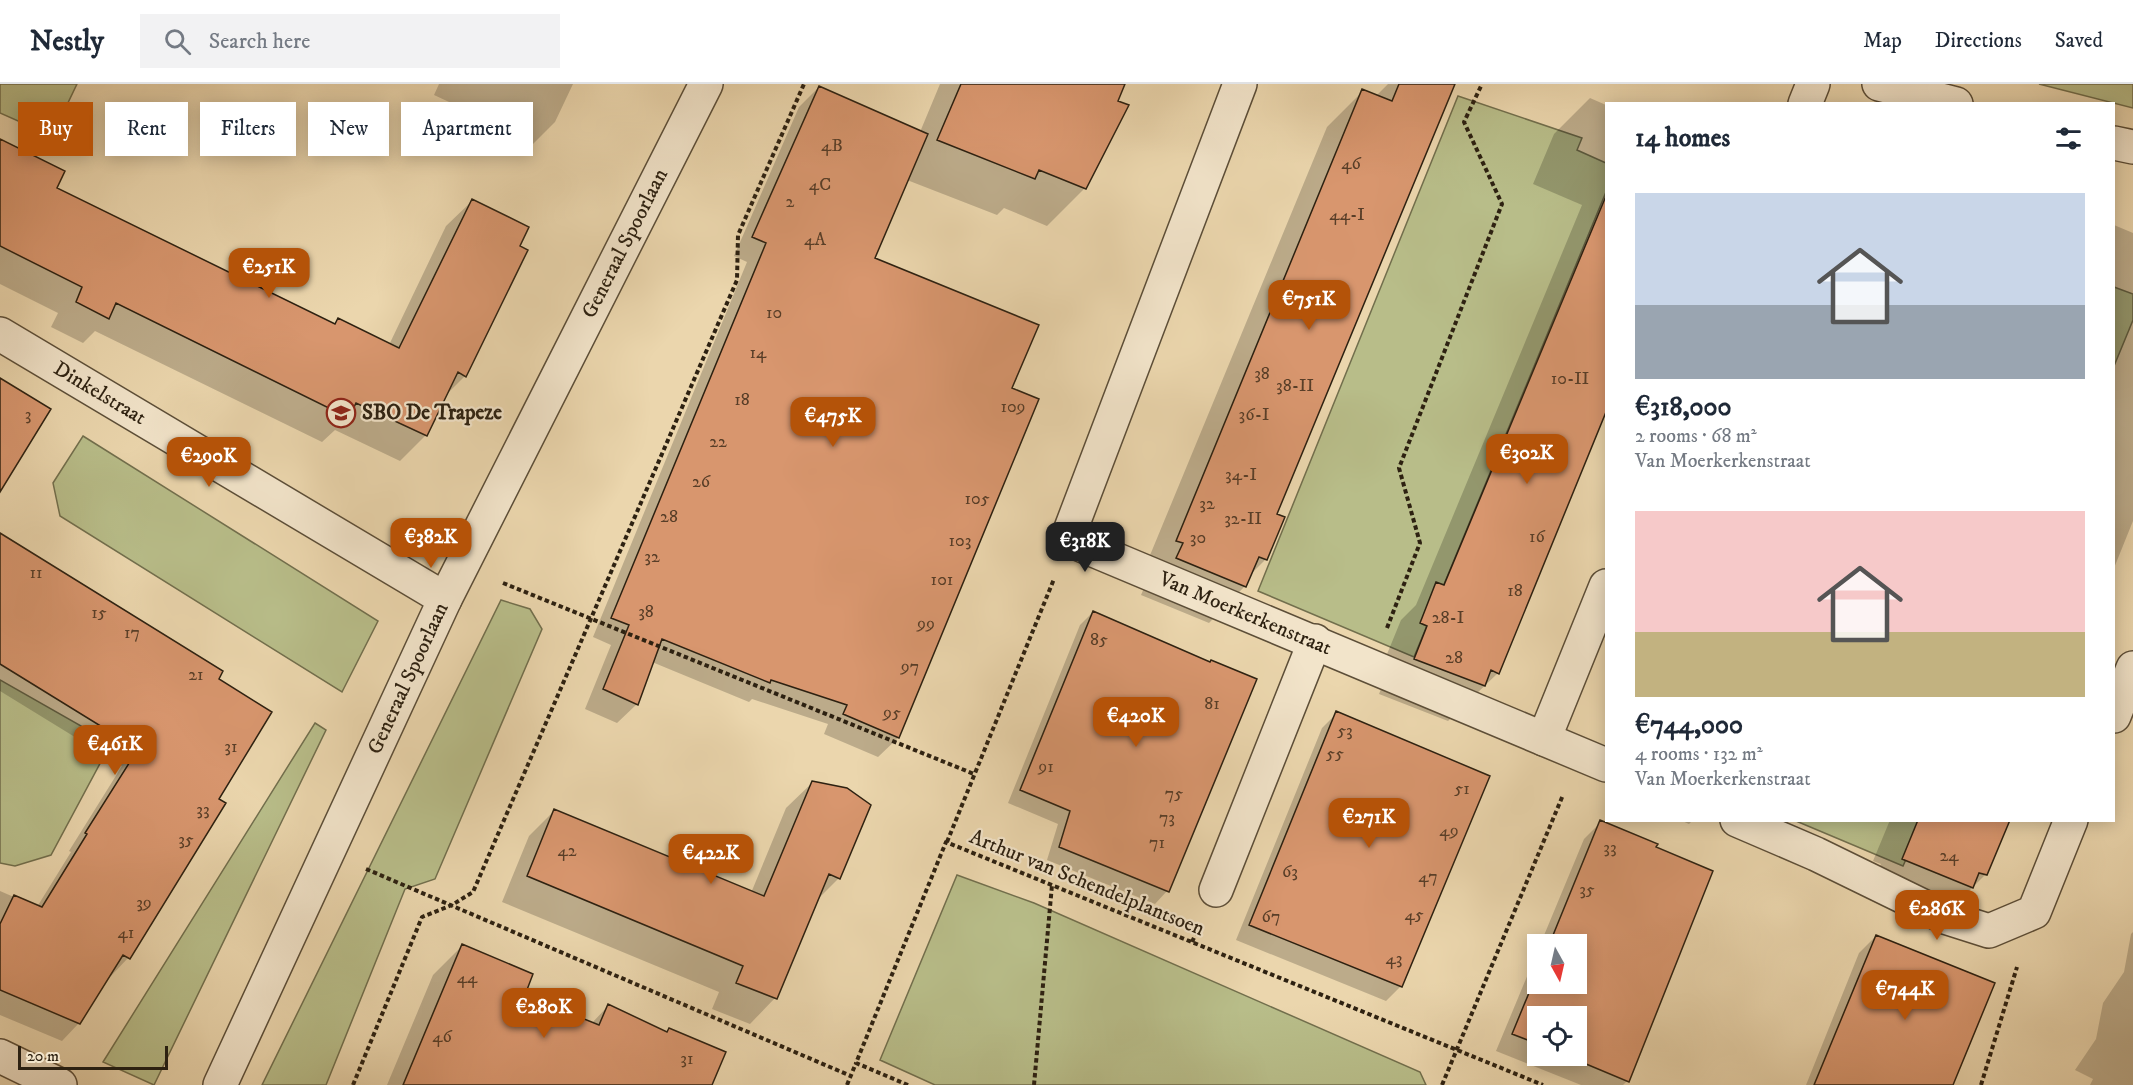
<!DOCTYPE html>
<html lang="en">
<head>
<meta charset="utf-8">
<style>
	:root { --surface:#fff; --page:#f2f2f3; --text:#1f2937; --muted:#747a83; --line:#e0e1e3; --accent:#b45309 }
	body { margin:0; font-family:"IM FELL DW Pica",serif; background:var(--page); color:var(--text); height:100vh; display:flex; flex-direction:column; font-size:22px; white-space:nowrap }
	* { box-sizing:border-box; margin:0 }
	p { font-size:20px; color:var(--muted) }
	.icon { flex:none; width:33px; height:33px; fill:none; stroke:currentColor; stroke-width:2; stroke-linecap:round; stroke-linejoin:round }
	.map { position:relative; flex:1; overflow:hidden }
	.details { position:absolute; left:1605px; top:18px; width:510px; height:720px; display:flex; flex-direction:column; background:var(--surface); border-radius:0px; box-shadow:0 3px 15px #0003 }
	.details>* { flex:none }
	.top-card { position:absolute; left:18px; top:18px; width:570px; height:54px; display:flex; gap:12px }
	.needle { width:39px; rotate:172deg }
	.tools { position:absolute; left:1527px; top:850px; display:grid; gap:12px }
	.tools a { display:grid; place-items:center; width:60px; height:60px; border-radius:0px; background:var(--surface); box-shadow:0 3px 15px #0003; font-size:30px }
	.scale { position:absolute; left:18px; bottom:15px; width:150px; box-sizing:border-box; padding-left:6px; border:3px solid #2d2111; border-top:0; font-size:16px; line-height:21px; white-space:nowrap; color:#2d2111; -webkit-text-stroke:4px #f2e4ca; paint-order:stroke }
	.price { position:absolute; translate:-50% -51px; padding:0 14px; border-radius:12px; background:var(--accent); color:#fff; font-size:20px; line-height:39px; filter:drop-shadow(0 2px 3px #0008) }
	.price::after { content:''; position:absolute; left:50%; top:36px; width:18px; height:14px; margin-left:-9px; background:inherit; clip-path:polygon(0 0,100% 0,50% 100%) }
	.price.selected { background:#222; color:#fff }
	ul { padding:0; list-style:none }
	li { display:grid; align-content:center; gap:12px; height:318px; padding:0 30px }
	li span { display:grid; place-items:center; height:186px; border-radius:0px; color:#555 }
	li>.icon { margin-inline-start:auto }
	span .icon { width:108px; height:108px; fill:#fffc; stroke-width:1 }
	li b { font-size:26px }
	h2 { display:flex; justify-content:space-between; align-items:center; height:72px; padding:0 30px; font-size:26px }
	.tag { padding:0 21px; border-radius:0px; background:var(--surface); box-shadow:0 3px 15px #0003; font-size:21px; line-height:54px }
	.tag.selected { background:var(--accent); color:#fff }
	header { display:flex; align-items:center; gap:36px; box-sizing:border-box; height:84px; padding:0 30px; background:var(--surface); border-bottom:2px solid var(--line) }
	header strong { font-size:28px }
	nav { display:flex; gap:33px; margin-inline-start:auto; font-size:21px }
	.search { width:420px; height:54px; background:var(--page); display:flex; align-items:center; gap:15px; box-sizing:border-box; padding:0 21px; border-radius:0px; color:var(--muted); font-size:22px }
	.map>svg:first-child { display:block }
	.green { fill:#b8bd89; stroke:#726f4d; stroke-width:1.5 }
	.shadow { fill:#0003; fill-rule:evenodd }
	.building { fill:#d8966e; stroke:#2d2111; stroke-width:1.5 }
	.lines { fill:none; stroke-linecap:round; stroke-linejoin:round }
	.minor-casing { stroke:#5c4e38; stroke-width:36 }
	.path { stroke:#2d2111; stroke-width:4; stroke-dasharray:4.5 3; stroke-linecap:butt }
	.minor { stroke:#f2e4ca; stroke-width:33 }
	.labels { text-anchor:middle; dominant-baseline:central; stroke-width:4.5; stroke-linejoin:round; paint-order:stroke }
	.number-label { font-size:18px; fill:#583e28 }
	.street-label { font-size:21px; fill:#2d2111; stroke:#f2e4ca }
	.poi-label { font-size:21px; font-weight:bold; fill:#2d2111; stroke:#f2e4ca; text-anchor:start }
</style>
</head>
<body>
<header>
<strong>Nestly</strong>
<div class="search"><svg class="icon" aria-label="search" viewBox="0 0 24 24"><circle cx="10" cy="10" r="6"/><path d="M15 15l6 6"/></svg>Search here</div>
<nav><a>Map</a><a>Directions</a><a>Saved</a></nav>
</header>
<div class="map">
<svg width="2133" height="1001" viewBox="0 0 2133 1001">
	<rect width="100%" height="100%" fill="#ebd6ad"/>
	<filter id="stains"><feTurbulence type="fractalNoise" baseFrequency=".00333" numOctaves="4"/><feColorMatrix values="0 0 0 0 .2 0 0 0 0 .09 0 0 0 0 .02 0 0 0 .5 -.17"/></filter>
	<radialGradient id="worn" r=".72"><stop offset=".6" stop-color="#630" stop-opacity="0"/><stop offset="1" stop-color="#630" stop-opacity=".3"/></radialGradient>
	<path class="green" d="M0,0H77L52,52L0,29Z
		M2039,0H2133V24Z
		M1458,12L1582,54L1577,66L1606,79V108L1414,573L1258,507Z
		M2114,203L2133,210V236L2114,282Z
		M83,352L378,537L342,608L60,432L53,399Z
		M501,516L530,525L542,545L435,795L405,805L326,1001H262Z
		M0,596L111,659L51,771L15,782L0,779Z
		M315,639L326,646L154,1001L103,978Z
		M1796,737H1923L1903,782Z
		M957,791L1034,819L1420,988L1426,1001H935L880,976Z"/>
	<path class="shadow" d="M439,0H573L555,38L529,64L473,35L475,30L434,11Z
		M940,0H1123L1085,104L1047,142L1004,124L997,131L907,96L873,175L1010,304L1037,316L898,654L878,673L824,650L828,640L752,615L749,618L652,578L637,620L617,639L585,625L611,561L593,553L747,178L734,172L799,23L819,3L920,48Z
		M1388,0H1453L1275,431L1266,475L1250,491L1245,502L1209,539L1141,511L1148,495L1141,493L1327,43L1363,7L1376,12Z
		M1590,14L1606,21V326L1498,589L1448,637L1379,610L1392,578L1385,575L1401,536L1416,521L1582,121L1533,100L1554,50Z
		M0,62L55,105L334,241L339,236L389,261L446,142L472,117L465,292L444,313L426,351L400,377L335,346L322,358L95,247L83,259L51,243L58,229L0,200Z
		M2114,141L2133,149V437L2114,484Z
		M0,451L217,595V715L224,719L128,874L111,892L109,890L79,939L62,957L0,931V807L37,823L71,768L69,767L122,682L0,607Z
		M1093,528L1210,579L1167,807L1155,820L1047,776L1058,740L1008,719L1080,541Z
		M1337,629L1401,902L1386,917L1236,856L1322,644Z
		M812,699L839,794L817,816L775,914L750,940L712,925L719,908L502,818L529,752L554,727L751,809L786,724Z
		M1680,736H1693L1689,740Z
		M1890,736H2008L1986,790L1950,826L1868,810L1881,780L1873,777Z
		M1601,738L1628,996L1623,1001H1581L1496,967L1538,866V900H1576V861H1540L1584,755ZM1538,933H1576V972H1538Z
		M2133,848V1001H2090L2093,995L2075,986L2096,955L2103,919L2124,888L2131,850Z
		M1876,852L1951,1001H1806L1859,869Z
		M463,861L523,911L591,940L608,922L666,949L711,1001H387L433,891Z"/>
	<path class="building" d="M961,0H1125L1118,17L1129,21L1086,105L1039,86L1035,95L937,56Z
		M1399,0H1455L1277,430L1285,433L1267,476L1259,473L1246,503L1176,474L1183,459L1176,457L1362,5L1392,17Z
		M819,2L928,50L875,174L1039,241L1012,304L1039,315L899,654L843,630L847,621L771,596L770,599L662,555L638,621L603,605L629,541L611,534L766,159L752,153Z
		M0,55L65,87L57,104L335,240L338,234L399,264L472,115L529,143L520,162L528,166L466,293L458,288L427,352L356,319L349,334L116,219L109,235L76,218L82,203L0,162Z
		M1606,112V328L1499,590L1491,586L1485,602L1414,575L1427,542L1420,539L1436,498L1444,501Z
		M0,294L51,325L0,408Z
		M0,449L223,587L219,595L272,628L219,715L226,719L130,875L123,871L80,940L0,906V840L14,811L42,823L87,750L85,749L138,665L0,580Z
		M1093,527L1210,578L1211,576L1257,595L1169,808L1059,763L1070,727L1020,706Z
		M1336,627L1490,692L1402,903L1249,841Z
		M812,697L847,704L871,721L840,795L829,790L777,915L736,899L743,882L527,792L554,725L764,812Z
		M1600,736L1658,760L1656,763L1713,787L1629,998L1567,972H1576V933H1538V960L1512,950L1538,887V900H1576V861H1549Z
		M1918,736H2010L1987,791L1979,789L1973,804L1902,775Z
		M1876,851L1995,899L1953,1001H1814Z
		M462,860L533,890L525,911L599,941L608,920L667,948L669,944L726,968L712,1001H403Z"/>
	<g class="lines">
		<g class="minor-casing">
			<g id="minor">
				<path id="s1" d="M1240,0L1067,455L1606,681"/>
				<path d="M1879,0L1956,20"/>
				<path d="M1805,20L1813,0"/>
				<path d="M2114,59L2133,63"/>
				<path id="s2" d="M0,250L445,515"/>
				<path d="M2114,632L2133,584"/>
				<path d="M1544,655L1606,502"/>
				<path d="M1737,736L1816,770L1945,833L1989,847L2034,828L2071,736"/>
				<path d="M1216,806L1315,557"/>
				<path d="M0,972L60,1001"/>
				<path id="s3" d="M220,1001L445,515L706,0"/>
			</g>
		</g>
		<path class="path" d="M503,499L974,690
			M1387,544L1420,459L1399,384L1502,120L1464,38L1482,0
			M947,758L1054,495
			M366,785L851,992
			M1192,858L1198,845
			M353,1001L422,833L452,821L473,808L737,196L738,151L804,0
			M847,1001L856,979
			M908,1001L856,979L946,758L1543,1001
			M1034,1001L1052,801
			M1442,1001L1563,711
			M1981,1001L2017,883"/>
		<use href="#minor" class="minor"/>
	</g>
	<defs>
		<g id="school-ring" transform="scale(1.5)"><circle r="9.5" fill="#f2e4ca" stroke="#8f2418" stroke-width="1.5"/><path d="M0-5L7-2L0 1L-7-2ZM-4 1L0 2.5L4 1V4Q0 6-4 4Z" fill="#8f2418"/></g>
	</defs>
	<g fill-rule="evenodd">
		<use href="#school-ring" x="341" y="329"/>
	</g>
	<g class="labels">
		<g class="number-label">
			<text x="832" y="62">4B</text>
			<text x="1351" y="80">46</text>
			<text x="820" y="101">4C</text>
			<text x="790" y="118">2</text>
			<text x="1347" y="131">44-I</text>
			<text x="815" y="156">4A</text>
			<text x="774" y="229">10</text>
			<text x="758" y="269">14</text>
			<text x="1262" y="290">38</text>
			<text x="1570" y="295">10-II</text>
			<text x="1295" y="302">38-II</text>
			<text x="742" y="316">18</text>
			<text x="1013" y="323">109</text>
			<text x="28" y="331">3</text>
			<text x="1254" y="331">36-I</text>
			<text x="718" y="358">22</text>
			<text x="1241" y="391">34-I</text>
			<text x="701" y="398">26</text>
			<text x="977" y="415">105</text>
			<text x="1207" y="420">32</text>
			<text x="669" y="433">28</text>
			<text x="1243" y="435">32-II</text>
			<text x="1537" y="453">16</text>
			<text x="1198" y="454">30</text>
			<text x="960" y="457">103</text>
			<text x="652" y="473">32</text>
			<text x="36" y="489">11</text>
			<text x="942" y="496">101</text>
			<text x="1515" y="507">18</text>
			<text x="646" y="528">38</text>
			<text x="99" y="529">15</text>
			<text x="1448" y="534">28-I</text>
			<text x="926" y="540">99</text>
			<text x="132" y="549">17</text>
			<text x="1099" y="556">85</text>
			<text x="1454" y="574">28</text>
			<text x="910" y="583">97</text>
			<text x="196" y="591">21</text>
			<text x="1212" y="620">81</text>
			<text x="892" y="629">95</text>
			<text x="1345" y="647">53</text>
			<text x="231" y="663">31</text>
			<text x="1335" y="670">55</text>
			<text x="1046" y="683">91</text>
			<text x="1462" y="705">51</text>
			<text x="1174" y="710">75</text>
			<text x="203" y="726">33</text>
			<text x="1167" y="734">73</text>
			<text x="1449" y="747">49</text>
			<text x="186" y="756">35</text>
			<text x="1157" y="759">71</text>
			<text x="1610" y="764">33</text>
			<text x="567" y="767">42</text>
			<text x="1949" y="772">24</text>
			<text x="1290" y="788">63</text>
			<text x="1428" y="793">47</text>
			<text x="1587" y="806">35</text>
			<text x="144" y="819">39</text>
			<text x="1414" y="831">45</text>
			<text x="1271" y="833">67</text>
			<text x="126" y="849">41</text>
			<text x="1394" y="875">43</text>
			<text x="467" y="894">44</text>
			<text x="442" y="953">46</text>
			<text x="687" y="975">31</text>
		</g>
		<g class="street-label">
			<text stroke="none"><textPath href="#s3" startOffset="934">Generaal Spoorlaan</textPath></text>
			<text stroke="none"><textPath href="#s2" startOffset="116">Dinkelstraat</textPath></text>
			<text stroke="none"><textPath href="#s1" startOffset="680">Van Moerkerkenstraat</textPath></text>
			<text stroke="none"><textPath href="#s3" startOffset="448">Generaal Spoorlaan</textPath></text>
			<text transform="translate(1087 799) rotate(22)">Arthur van Schendelplantsoen</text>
		</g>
		<g class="poi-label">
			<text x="362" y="329">SBO De Trapeze</text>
		</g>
	</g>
	<rect width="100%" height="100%" filter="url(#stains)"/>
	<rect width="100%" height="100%" fill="url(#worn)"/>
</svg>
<div class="tools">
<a><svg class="needle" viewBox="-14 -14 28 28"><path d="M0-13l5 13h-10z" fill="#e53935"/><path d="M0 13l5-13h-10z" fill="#747a83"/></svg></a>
<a><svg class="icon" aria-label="locate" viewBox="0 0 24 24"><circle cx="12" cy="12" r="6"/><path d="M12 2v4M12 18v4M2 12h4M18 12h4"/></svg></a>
</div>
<div class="scale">20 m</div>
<b class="price" style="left:269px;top:215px">€251K</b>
<b class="price" style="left:1309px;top:247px">€751K</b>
<b class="price" style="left:833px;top:364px">€475K</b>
<b class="price" style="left:1527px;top:401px">€302K</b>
<b class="price" style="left:209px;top:404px">€290K</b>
<b class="price" style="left:431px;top:485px">€382K</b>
<b class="price selected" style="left:1085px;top:489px">€318K</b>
<b class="price" style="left:1136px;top:664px">€420K</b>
<b class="price" style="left:115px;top:692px">€461K</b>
<b class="price" style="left:1369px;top:765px">€271K</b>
<b class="price" style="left:711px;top:801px">€422K</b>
<b class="price" style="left:1937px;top:857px">€286K</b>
<b class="price" style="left:1905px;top:937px">€744K</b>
<b class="price" style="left:544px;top:955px">€280K</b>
<div class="top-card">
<a class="tag selected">Buy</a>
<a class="tag">Rent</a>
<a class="tag">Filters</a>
<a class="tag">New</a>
<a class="tag">Apartment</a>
</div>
<section class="details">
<h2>14 homes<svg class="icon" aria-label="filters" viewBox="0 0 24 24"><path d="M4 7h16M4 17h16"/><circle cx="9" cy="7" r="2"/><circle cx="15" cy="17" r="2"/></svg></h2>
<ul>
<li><span style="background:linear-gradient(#c9d6e8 60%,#9aa5b1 0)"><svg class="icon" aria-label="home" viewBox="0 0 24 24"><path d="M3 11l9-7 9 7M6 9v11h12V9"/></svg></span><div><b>€318,000</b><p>2 rooms · 68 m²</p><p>Van Moerkerkenstraat</p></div></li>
<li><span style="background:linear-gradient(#f6c9c9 65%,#c2b280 0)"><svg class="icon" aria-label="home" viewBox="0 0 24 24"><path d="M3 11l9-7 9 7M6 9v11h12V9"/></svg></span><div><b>€744,000</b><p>4 rooms · 132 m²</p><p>Van Moerkerkenstraat</p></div></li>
</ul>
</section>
</div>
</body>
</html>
